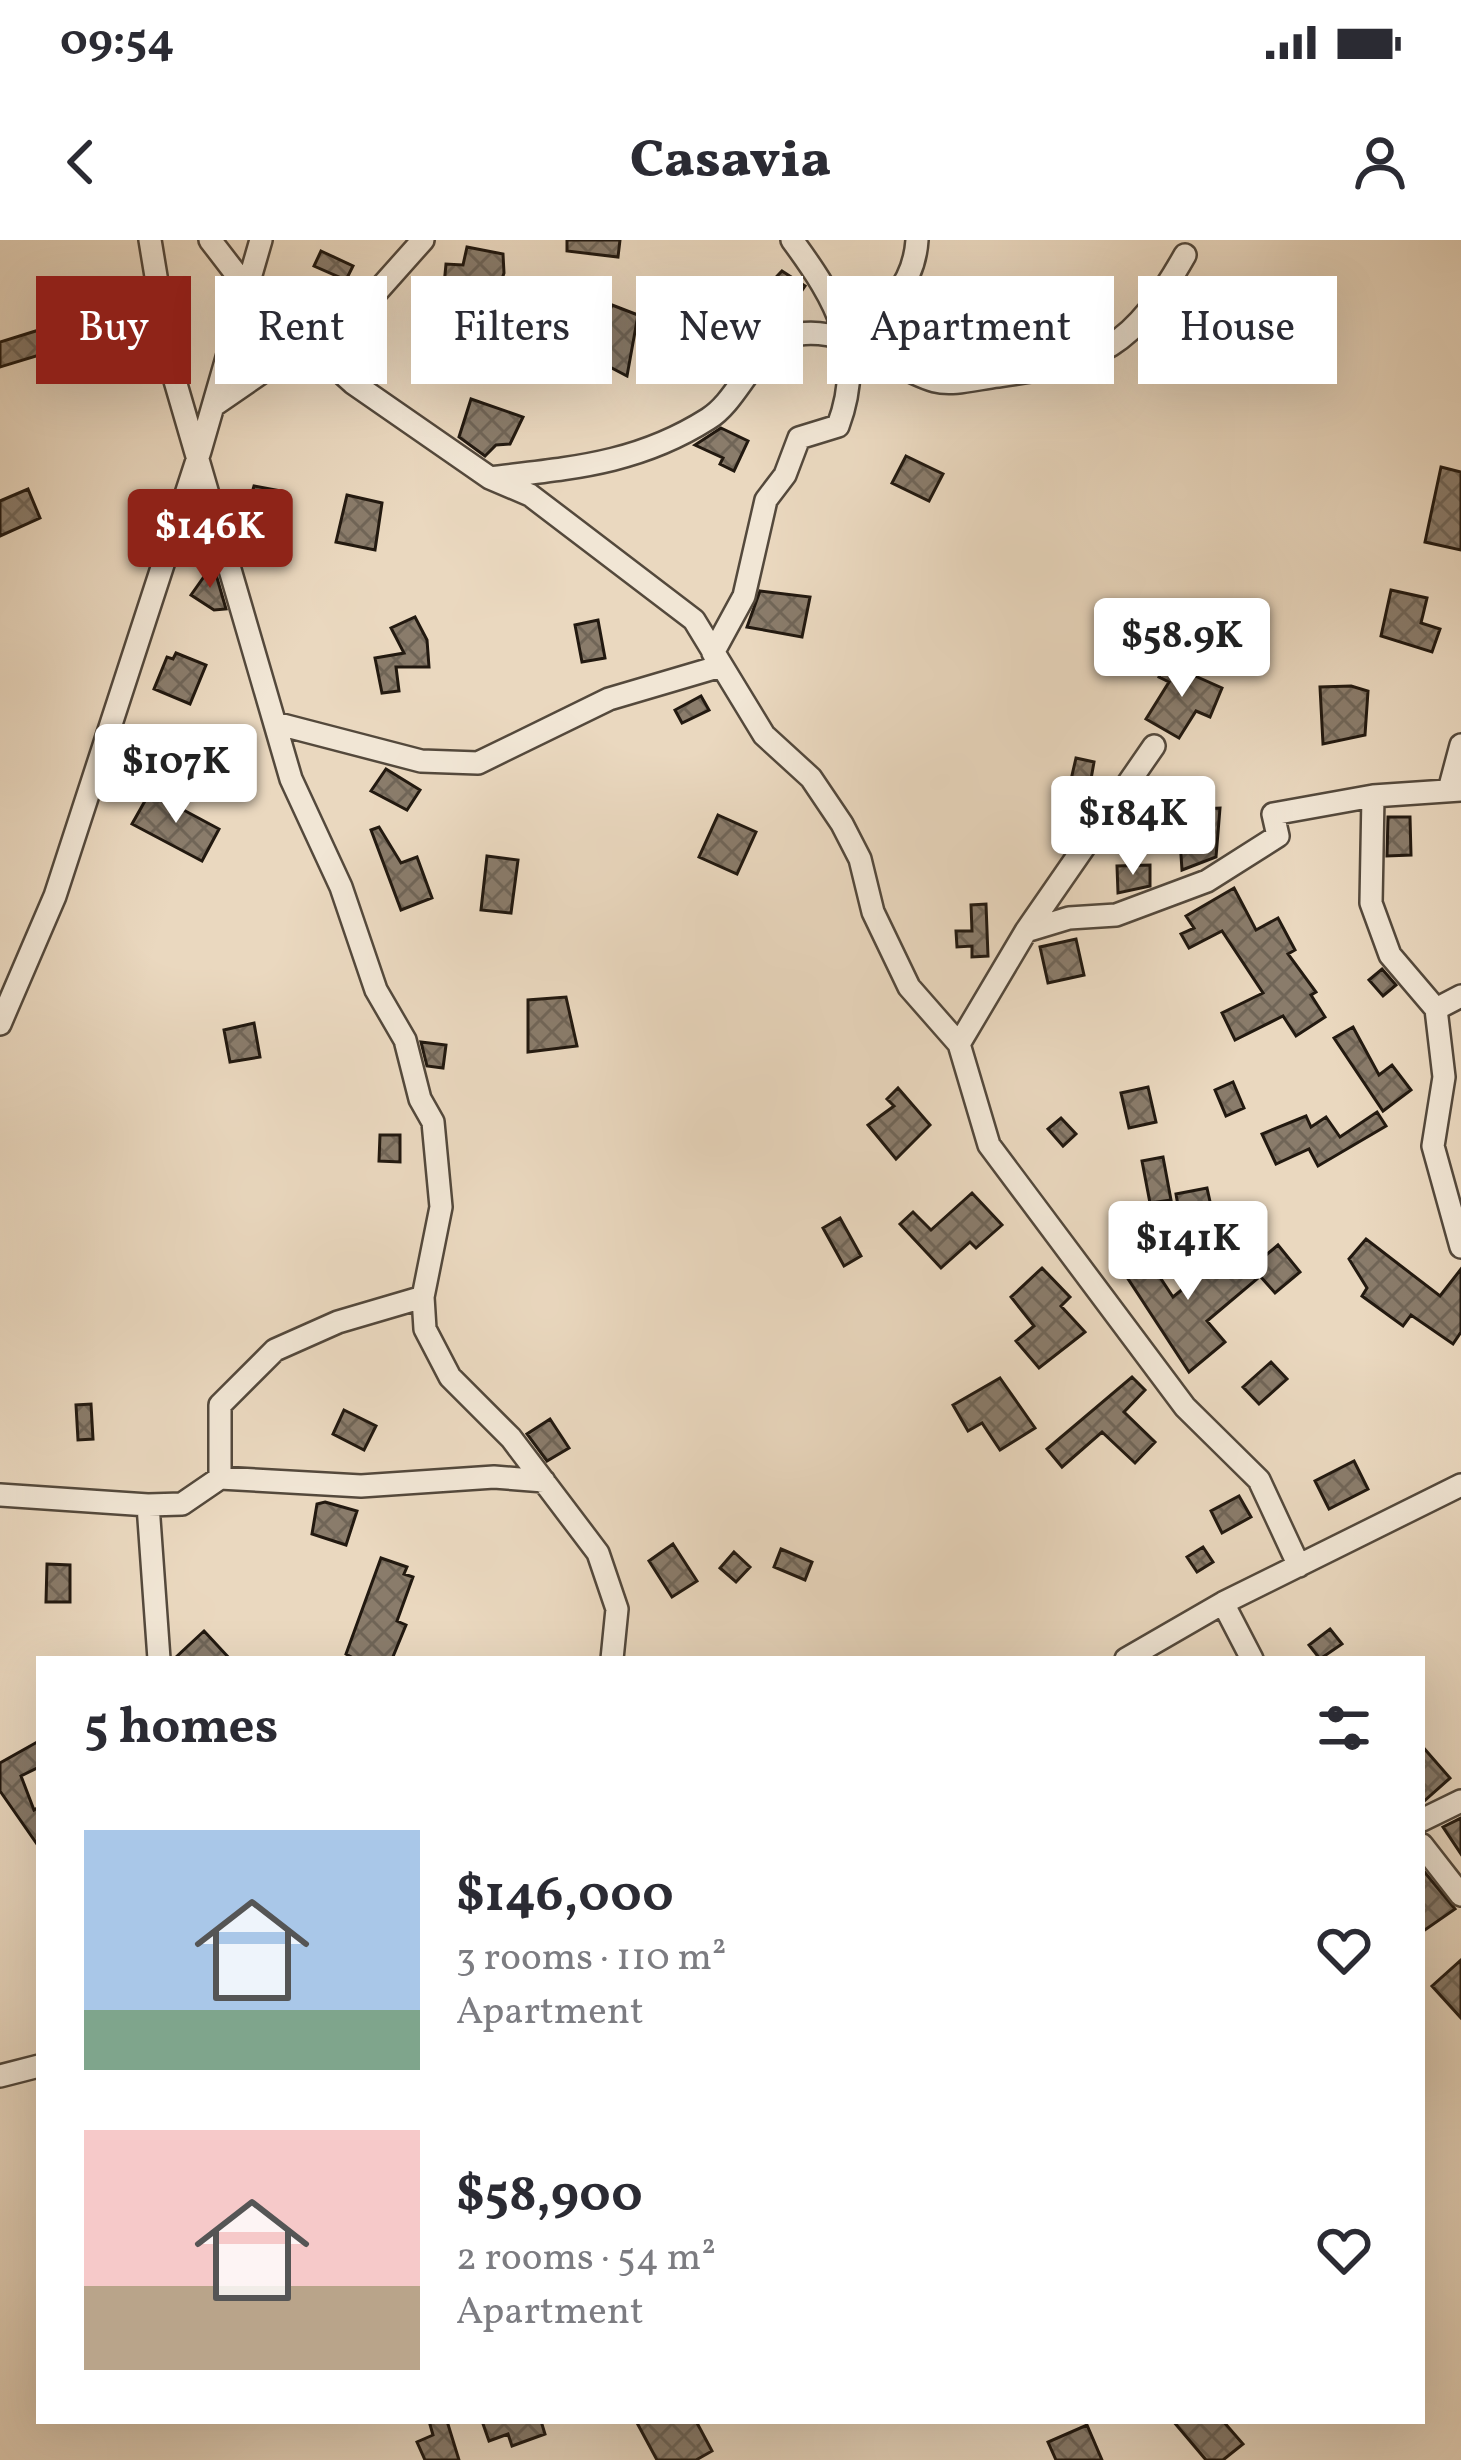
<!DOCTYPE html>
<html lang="en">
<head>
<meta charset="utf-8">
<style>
	:root { --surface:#fff; --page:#f7f7f7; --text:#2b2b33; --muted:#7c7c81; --accent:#8f2418 }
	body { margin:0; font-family:Vollkorn,serif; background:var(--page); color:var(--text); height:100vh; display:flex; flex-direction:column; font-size:45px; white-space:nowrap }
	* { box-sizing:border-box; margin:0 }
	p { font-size:39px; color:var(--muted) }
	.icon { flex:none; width:66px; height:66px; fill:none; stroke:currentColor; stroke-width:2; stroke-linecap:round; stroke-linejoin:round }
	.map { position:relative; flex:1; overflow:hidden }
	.sheet { position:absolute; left:36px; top:1416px; width:1389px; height:768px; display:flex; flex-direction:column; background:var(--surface); border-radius:0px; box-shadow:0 12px 48px #0002 }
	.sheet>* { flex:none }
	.hud { position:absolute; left:36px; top:36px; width:1389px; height:108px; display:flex; gap:24px }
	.price { position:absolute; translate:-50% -102px; padding:0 27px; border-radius:12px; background:#fff; color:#222; font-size:39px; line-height:78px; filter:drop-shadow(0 3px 6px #0008) }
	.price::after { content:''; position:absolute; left:50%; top:72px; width:36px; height:27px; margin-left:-18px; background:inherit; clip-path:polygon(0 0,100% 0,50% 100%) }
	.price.active { background:var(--accent); color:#fff }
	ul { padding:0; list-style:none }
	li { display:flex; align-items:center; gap:36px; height:300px; padding:0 48px }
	li span { display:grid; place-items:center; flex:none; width:336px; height:240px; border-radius:0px; color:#555 }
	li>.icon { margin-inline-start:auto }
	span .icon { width:144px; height:144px; fill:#fffc; stroke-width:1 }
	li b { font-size:51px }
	h2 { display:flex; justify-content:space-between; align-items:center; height:144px; padding:0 48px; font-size:51px }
	.chip { padding:0 42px; border-radius:0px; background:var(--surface); box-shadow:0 12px 48px #0002; font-size:42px; line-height:108px }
	.chip.active { background:var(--accent); color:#fff }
	.status { display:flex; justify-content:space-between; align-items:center; height:84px; padding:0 60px; background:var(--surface); direction:ltr }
	.status svg { height:33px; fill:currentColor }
	header { display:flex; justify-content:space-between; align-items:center; height:156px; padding:0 48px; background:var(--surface); font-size:54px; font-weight:800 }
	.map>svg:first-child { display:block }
	.building { fill:url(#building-cross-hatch); stroke:#221910; stroke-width:3 }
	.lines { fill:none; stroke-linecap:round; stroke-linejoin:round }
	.street-casing { stroke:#54493c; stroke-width:26 }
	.street { stroke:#f1e6d5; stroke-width:21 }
</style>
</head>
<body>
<div class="status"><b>09:54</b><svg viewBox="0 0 49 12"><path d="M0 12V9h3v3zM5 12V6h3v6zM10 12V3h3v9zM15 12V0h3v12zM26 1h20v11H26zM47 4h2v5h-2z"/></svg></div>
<header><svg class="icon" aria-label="back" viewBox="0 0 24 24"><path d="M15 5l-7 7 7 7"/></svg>Casavia<svg class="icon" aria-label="person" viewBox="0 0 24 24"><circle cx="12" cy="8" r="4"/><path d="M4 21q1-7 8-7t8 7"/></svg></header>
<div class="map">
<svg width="1461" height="2220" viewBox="0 0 1461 2220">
	<defs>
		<pattern id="building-cross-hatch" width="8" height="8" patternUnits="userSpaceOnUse" patternTransform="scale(3)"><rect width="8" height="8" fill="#8a7c6b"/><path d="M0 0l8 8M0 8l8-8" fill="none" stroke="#706557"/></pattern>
	</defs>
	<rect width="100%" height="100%" fill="#ead8bf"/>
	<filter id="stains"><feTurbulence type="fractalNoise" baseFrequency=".00167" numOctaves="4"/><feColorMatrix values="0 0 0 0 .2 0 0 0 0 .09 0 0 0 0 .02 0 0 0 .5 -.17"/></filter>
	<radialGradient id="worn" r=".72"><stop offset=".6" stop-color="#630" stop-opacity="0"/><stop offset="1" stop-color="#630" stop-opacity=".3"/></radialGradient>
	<path class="building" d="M567,0H620L618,17L567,11Z
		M467,7L503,14L504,33L495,60L444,45L446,24L463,25Z
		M321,11L353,26L346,40L314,26Z
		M782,31L805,46L781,82L759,67L766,58L760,54Z
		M112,48L137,96L115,107L100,78L81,88L71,69Z
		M612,65L638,75L627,136L591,117Z
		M39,90L46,113L0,127V102Z
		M471,159L523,177L510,204L496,205L485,216L459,197Z
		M721,188L748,201L734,231L720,224L723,218L695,205Z
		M906,216L943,234L929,261L892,243Z
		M1441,227L1461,232V310L1425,302Z
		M254,246L281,251V263L287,264L281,315L263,316V306L246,304L239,259L250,260Z
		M28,249L40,278L0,296V261Z
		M347,255L382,263L375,310L336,302Z
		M213,324L226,369L214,370L191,355Z
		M1391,350L1427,358L1421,383L1440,389L1432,412L1381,396Z
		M760,351L810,357L802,397L747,387Z
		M415,377L427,400L429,427H396L399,451L382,453L375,418L404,413L391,388Z
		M598,380L605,418L582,422L575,385Z
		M176,413L206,425L190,464L154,449L167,417L173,419Z
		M1166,423L1222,448L1210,477L1196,471L1179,498L1146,479L1169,442L1159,437Z
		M1351,446L1368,451L1365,495L1323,504L1320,447Z
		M701,456L709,470L682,483L675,470Z
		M1076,518L1094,522L1087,562L1058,560L1059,543L1070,544Z
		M386,529L420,550L407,570L371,551Z
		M150,552L219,589L202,621L132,584Z
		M1220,568L1216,617L1182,630L1178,570Z
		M718,575L756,592L737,634L699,617Z
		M1388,577H1410L1411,615L1387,616Z
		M379,587L401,623L417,617L432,658L401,670L371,590Z
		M487,616L518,620L511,673L481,670Z
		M1150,625V646L1118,653L1117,626Z
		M1234,648L1256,690L1278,678L1295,710L1288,714L1316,752L1311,755L1325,777L1296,796L1283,776L1235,800L1222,773L1263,753L1222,691L1189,708L1181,694L1194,688L1186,676Z
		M986,664L988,716L972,717V706L957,707L956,691H972L971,665Z
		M1076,699L1084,735L1048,743L1040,707Z
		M1382,729L1396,745L1383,756L1369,740Z
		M566,757L577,806L528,812V760Z
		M254,783L260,817L230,822L224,790Z
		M1353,787L1379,835L1392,825L1411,850L1383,871L1334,798Z
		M421,802L446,805L443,828L427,826Z
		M1233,842L1244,868L1226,876L1215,850Z
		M1148,847L1156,882L1129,888L1121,853Z
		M898,848L930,885L896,919L868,885L894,866L887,859Z
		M1377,872L1386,886L1318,926L1309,909L1276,924L1262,894L1306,876L1311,887L1326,877L1340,897Z
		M1061,878L1076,894L1063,906L1048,889Z
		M380,895H400V922L379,921Z
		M1163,917L1171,960L1150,963L1142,921Z
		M1207,948L1211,966L1179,972L1176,954Z
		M972,953L1002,985L976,1008L970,1002L941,1028L900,984L913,972L931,990Z
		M840,978L861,1016L844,1026L823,988Z
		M1366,999L1440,1056L1461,1029V1092L1453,1104L1411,1075L1403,1086L1362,1056L1367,1048L1349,1019Z
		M1278,1005L1300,1032L1275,1053L1252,1027Z
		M1140,1007L1173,1057L1229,1011L1257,1039L1207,1081L1225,1102L1189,1132L1117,1022Z
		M1042,1028L1070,1057L1061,1066L1085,1092L1039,1128L1016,1101L1034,1086L1011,1057Z
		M1271,1122L1287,1139L1259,1164L1243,1147Z
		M1132,1137L1145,1150L1124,1172L1155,1202L1135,1223L1102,1192L1062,1227L1047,1209Z
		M1000,1138L1035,1188L1000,1210L982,1183L968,1191L953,1165Z
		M91,1164L93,1199L78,1200L76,1165Z
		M344,1170L376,1186L364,1210L333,1194Z
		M550,1179L569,1208L547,1221L527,1194Z
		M1354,1221L1368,1249L1329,1269L1315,1241Z
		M1239,1256L1251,1277L1222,1293L1211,1271Z
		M325,1262L357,1271L346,1305L312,1294L317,1264Z
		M673,1304L697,1341L672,1357L649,1321Z
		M1203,1307L1213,1322L1197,1332L1187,1317Z
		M781,1309L812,1322L805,1340L774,1327Z
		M734,1312L750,1327L736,1342L720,1328Z
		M381,1318L407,1327L404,1334L413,1337L397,1381L406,1385L392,1419H355L346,1414Z
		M47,1324L70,1325V1362H46Z
		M1330,1389L1342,1404L1320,1419L1309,1405Z
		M204,1391L230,1419H174Z
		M39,1501V1527L21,1536L34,1570L39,1567V1607L0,1551V1523Z
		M1422,1506L1450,1538L1422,1563Z
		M1461,1578V1614L1443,1587Z
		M1422,1629L1455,1669L1422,1692Z
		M1461,1720V1778L1432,1746Z
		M429,2181H447L459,2220H425L417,2202L433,2195Z
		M482,2181H541L545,2194L512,2206L508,2194L489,2201Z
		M636,2181H696L712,2211L696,2220H657Z
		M1173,2181H1223L1243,2204L1223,2220H1206Z
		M1087,2185L1102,2220H1056L1048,2202Z"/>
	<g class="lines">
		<g class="street-casing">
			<path id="street" d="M150,0L171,127L291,539L341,647L376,750L405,800L420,859L433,882L441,967L423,1057L425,1089L450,1137L511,1198L598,1313L617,1369L612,1419
				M210,0L247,48L353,143L490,238L530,255L694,380L764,495L811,538L842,584L860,619L873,672L909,747L959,804L989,905L1185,1167L1259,1240L1299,1326
				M848,97C884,72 914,47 917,0
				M213,166L328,87L349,83L423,0
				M490,238C571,228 637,224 708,179C741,159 755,101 799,94C851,87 888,127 935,141C953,146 979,138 998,136C1103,122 1132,108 1185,15
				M713,413L744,356L766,260L785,235L799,198L838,186C866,111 837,61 792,0
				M275,483L421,521L478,523L609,459L721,426
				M1449,550L1461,505
				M1373,556L1371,663L1390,715L1436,769L1444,837L1433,906L1461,1007
				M1026,691L1154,506
				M1436,769L1461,756
				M0,784L55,656L200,211L261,0
				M959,804L1026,691L1069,678L1116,675L1207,641L1278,596L1273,574L1373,556L1461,550
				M220,1238V1165L275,1110L338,1082L423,1057
				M0,1255L148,1265L159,1419
				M148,1265L182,1264L220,1238L361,1246L494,1237L544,1241
				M1223,1363L1252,1419
				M1126,1419L1223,1363L1461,1245
				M1422,1580L1461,1561
				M1422,1605L1461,1655
				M0,1836L39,1826"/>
		</g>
		<use href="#street" class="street"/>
	</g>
	<rect width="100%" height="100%" filter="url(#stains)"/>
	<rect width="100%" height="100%" fill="url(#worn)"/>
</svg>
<b class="price active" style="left:210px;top:351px">$146K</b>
<b class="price" style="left:1182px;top:460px">$58.9K</b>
<b class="price" style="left:176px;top:586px">$107K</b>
<b class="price" style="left:1133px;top:638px">$184K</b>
<b class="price" style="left:1188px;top:1063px">$141K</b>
<div class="hud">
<a class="chip active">Buy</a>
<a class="chip">Rent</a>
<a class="chip">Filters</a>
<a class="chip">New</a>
<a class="chip">Apartment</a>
<a class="chip">House</a>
</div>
<section class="sheet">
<h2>5 homes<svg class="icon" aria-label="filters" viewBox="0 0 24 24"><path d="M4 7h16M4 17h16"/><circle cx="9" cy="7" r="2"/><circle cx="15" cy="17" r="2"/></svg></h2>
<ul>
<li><span style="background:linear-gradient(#a9c7e8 75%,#7fa58c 0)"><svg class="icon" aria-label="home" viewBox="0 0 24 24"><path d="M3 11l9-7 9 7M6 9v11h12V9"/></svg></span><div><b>$146,000</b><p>3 rooms · 110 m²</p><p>Apartment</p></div><svg class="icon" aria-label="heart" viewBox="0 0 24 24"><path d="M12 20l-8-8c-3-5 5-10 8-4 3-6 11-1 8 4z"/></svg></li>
<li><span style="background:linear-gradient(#f6c9c9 65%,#b9a48a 0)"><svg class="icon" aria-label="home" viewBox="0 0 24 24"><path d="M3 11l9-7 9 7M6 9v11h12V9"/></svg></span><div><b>$58,900</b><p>2 rooms · 54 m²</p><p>Apartment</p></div><svg class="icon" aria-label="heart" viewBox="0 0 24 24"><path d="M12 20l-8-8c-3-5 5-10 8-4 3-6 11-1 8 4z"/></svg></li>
</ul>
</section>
</div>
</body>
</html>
